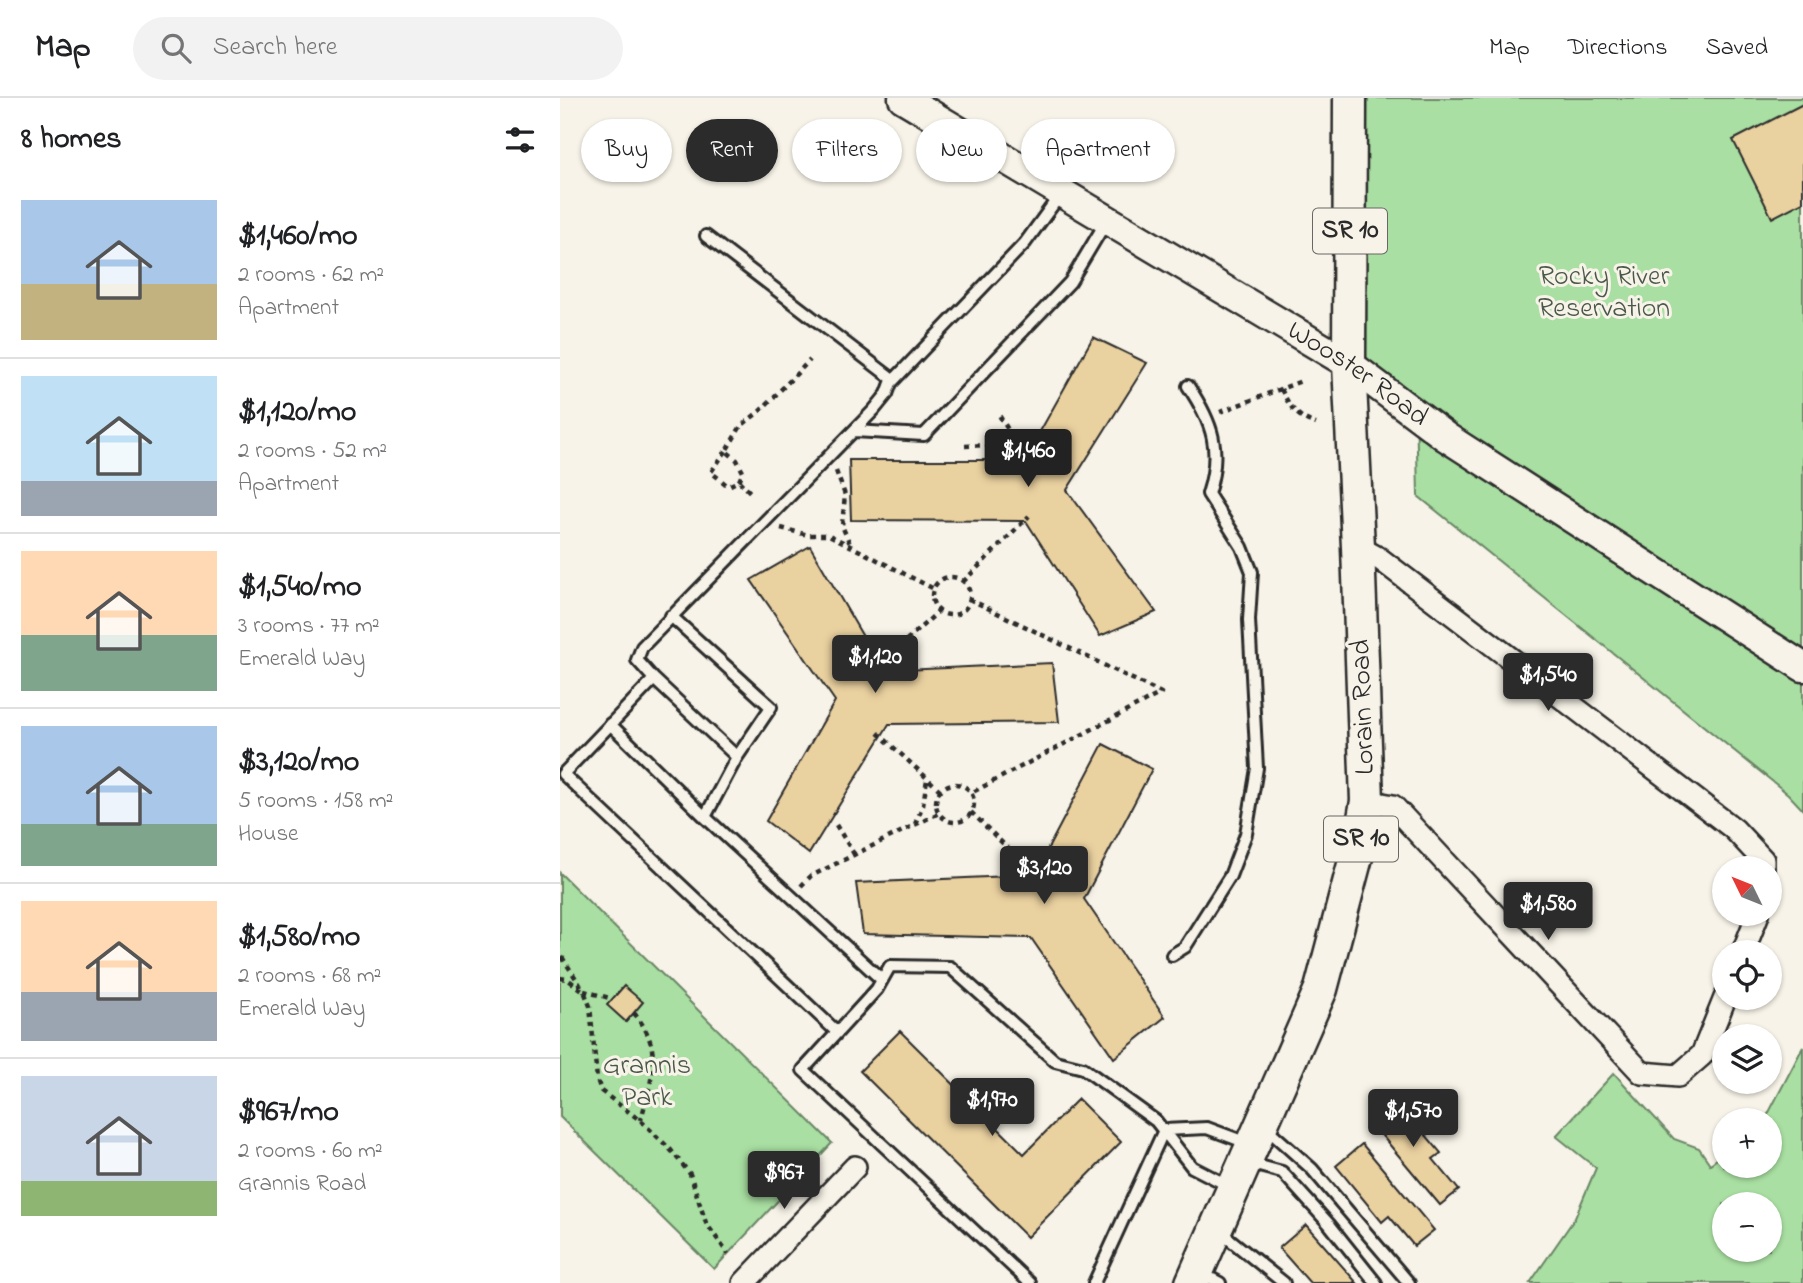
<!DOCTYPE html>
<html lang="en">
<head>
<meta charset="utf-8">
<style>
	:root { --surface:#fff; --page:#f2f2f2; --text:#202124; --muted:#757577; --line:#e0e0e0; --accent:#2b2b2b }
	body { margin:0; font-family:"Indie Flower",sans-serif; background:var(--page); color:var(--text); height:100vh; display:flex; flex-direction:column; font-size:26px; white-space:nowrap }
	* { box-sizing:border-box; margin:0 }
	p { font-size:23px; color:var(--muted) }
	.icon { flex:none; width:38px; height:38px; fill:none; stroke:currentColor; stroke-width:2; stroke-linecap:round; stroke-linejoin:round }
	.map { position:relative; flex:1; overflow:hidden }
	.side { display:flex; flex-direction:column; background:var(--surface); width:560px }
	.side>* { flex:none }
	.hud { position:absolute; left:21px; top:21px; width:665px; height:63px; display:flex; gap:14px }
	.needle { width:46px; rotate:313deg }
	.buttons { position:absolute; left:1152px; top:758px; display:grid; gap:14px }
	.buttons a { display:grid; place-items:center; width:70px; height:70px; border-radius:50%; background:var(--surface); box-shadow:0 2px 5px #0004; font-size:35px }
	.price { position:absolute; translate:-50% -60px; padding:0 16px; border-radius:7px; background:var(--accent); color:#fff; font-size:23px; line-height:46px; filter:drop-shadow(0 2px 4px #0008) }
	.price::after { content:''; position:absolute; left:50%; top:42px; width:21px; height:16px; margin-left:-10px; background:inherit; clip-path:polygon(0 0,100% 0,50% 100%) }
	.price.current { background:#222; color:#fff }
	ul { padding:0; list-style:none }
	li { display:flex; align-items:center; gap:21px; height:175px; padding:0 21px }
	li+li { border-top:2px solid var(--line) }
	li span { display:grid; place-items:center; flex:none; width:196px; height:140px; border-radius:0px; color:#555 }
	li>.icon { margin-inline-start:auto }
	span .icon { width:84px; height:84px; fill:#fffc; stroke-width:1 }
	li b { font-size:30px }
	h2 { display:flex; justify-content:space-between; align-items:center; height:84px; padding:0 21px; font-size:30px }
	.pill { padding:0 24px; border-radius:32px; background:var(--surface); box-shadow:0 2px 5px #0004; font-size:24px; line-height:63px }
	.pill.current { background:var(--accent); color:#fff }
	header { display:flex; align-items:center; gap:42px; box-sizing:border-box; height:98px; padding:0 35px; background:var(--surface); border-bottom:2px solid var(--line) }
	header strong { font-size:33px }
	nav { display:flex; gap:38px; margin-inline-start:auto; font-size:24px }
	.search { width:490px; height:63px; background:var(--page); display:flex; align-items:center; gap:18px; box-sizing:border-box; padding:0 24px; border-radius:38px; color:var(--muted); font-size:26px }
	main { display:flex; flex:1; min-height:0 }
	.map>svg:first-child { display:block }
	.green { fill:#a9dfa2; stroke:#6a8566; stroke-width:2; fill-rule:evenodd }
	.building { fill:#ead1a0; stroke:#2b2b2b; stroke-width:2 }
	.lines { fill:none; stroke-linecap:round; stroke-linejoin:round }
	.lane-casing { stroke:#2b2b2b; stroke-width:16 }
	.street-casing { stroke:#2b2b2b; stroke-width:26 }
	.secondary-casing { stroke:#2b2b2b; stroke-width:33 }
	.primary-casing { stroke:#2b2b2b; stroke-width:37 }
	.path { stroke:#2b2b2b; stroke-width:4.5; stroke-dasharray:5 5; stroke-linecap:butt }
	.lane { stroke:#f7f3e8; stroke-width:10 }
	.street { stroke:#f7f3e8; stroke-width:21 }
	.secondary { stroke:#f7f3e8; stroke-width:28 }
	.primary { stroke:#f7f3e8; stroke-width:32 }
	.labels { text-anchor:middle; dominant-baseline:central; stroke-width:6; stroke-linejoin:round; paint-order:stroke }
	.shield { fill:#f7f3e8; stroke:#686764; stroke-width:2 }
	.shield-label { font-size:26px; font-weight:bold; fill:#2b2b2b }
	.park-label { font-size:28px; fill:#4a5849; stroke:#f7f3e8 }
	.street-label { font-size:28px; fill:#2b2b2b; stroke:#f7f3e8 }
</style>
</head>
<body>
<header>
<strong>Map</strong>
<div class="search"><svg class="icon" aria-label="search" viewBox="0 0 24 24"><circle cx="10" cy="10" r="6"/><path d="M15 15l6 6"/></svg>Search here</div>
<nav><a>Map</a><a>Directions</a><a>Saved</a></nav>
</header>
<main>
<section class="side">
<h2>8 homes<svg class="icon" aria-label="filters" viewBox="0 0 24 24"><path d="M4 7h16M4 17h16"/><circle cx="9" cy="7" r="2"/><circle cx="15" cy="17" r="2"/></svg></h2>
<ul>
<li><span style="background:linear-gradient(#a9c7e8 60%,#c2b280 0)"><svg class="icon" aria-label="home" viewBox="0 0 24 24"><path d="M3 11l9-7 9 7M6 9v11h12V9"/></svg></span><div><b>$1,460/mo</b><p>2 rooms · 62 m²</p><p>Apartment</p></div></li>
<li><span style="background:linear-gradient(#bfe0f5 75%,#9aa5b1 0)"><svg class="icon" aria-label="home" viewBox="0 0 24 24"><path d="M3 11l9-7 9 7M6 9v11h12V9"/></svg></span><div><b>$1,120/mo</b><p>2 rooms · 52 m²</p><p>Apartment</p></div></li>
<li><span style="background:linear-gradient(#ffd9b3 60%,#7fa58c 0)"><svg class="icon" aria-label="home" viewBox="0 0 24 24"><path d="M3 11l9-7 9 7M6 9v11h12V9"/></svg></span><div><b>$1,540/mo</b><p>3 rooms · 77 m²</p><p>Emerald Way</p></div></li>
<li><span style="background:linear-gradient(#a9c7e8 70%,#7fa58c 0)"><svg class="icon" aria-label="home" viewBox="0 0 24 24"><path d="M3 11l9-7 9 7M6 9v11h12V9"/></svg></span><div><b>$3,120/mo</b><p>5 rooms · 158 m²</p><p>House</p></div></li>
<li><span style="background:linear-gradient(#ffd9b3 65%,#9aa5b1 0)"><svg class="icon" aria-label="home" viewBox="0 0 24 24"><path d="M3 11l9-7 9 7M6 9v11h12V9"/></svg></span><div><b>$1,580/mo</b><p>2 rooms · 68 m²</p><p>Emerald Way</p></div></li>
<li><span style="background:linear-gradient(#c9d6e8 75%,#8fb573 0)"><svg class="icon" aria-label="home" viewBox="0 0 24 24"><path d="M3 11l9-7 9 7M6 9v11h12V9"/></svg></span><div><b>$967/mo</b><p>2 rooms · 60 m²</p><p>Grannis Road</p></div></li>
</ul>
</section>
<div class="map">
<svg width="1243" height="1185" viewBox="0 0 1243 1185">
	<rect width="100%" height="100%" fill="#f7f3e8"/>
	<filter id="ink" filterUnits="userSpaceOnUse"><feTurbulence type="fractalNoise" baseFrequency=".0143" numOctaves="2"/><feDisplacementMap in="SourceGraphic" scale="14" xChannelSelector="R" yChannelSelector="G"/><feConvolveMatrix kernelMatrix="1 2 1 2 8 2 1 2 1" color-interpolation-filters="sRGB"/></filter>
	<g filter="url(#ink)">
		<path class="green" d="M807,0H1243V712L1228,696L858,398L856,307L791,264Z
			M0,775L272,1045L154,1171L0,1019Z
			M1243,949V1185H970L1015,1120L1036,1070L996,1038L1054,975L1114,1041L1139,1050L1150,1066L1164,1056V1068H1209V1022H1205ZM1164,1106H1209V1152H1164Z"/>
		<path class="building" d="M1243,6V104L1212,120L1173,42Z
			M533,239L587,265L507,392L596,514L540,538L466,423L291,422L289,362H464Z
			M250,448L323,573L492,565L499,624L329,626L249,756L206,723L275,603L191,482Z
			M543,646L592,671L524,801L605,919L554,960L471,840L303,836L296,785L474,777Z
			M64,888L83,904L66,924L47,907Z
			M340,933L464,1056L518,1001L561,1044L467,1139L300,973Z
			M834,999L881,1055L873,1061L899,1092L880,1107L808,1021Z
			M802,1046L874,1132L854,1148L829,1118L822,1124L776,1068Z
			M746,1127L797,1185H750L719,1150Z"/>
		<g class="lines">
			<g class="lane-casing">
				<path id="lane" d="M146,138L334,282
					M294,333L364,337L510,184L547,122
					M111,518L211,609L177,659
					M94,581L77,562L82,549L314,312L327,296L331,285L465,145L500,97
					M50,626L145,719
					M612,857L625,849L670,778L686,736L697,670L689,522L692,474L682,449L648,396C662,352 653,325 628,288
					M277,934L3,676L94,581L177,659L145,719L322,882
					M704,1028L752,1071L849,1185
					M604,1032L647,1030L690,1046
					M688,1065L722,1074L769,1126L816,1185
					M658,1132L724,1185
					M641,1175L660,1185
					M470,1185L243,972L317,891L330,868L390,869L495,963L523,970L596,1023L632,1069L671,1089
					M534,1185L604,1032"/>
			</g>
			<g class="street-casing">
				<path id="street" d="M798,449L820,461L1174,731L1203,762V770
					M807,703L833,708L1082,975L1118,978L1142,957L1165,900
					M1183,854L1198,816
					M184,1185L295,1069"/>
			</g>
			<g class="secondary-casing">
				<g id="secondary">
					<path id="s1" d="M343,0L789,266L886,339L1243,569"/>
				</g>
			</g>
			<g class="primary-casing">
				<path id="primary" d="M632,1185L761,891L800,744L807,703L798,449L789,266L790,0"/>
			</g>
			<path class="path" d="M721,291C730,309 736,319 756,326
				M660,314L744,282
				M457,346L464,358
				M405,348L457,346L437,314
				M166,353L151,374L168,388L179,383
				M276,373L285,397L282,428L291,448
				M179,383L183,374L177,362L166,353L181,328L200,313L250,262
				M179,383L191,395
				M221,430L248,437H269L374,491
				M372 498a19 19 0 1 1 38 0a19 19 0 1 1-38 0Z
				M403,484L469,418
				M409,501L601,595L411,695
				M324,562L379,513
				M318,635L381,693
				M376 705a19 19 0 1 1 38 0a19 19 0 1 1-38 0Z
				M411,714L473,775
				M355,726L363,707L367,681
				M276,727L294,756
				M241,788L251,778L379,715
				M2,859L24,893L53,901
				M0,880L7,881L24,893L30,908L37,981L41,993L81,1023L110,1051L130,1076L146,1125L168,1156
				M74,915C105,952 91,981 81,1022"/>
			<use href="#lane" class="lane"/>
			<use href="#street" class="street"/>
			<use href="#secondary" class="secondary"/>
			<use href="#primary" class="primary"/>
		</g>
	</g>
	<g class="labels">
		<g class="shield">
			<rect x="753" y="110.5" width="74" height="45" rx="5"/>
			<rect x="764" y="718.5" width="74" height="45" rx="5"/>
		</g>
		<g class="shield-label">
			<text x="790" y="133">SR 10</text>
			<text x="801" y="741">SR 10</text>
		</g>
		<g class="park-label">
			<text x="1044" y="179">Rocky River<tspan x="1044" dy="32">Reservation</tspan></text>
			<text x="87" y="968">Grannis<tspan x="87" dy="32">Park</tspan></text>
		</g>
		<g class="street-label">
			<text stroke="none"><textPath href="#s1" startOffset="532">Wooster Road</textPath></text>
			<text transform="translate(804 609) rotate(-92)">Lorain Road</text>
		</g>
	</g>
</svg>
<div class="buttons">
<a><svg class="needle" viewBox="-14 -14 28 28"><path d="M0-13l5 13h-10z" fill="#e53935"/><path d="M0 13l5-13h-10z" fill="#757577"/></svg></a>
<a><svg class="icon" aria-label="locate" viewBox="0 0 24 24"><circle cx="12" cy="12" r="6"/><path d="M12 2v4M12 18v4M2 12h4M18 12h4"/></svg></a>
<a><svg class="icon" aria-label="layers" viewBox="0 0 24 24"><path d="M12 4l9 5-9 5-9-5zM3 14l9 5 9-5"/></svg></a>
<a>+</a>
<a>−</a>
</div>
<b class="price current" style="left:468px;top:391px">$1,460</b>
<b class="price" style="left:315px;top:597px">$1,120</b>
<b class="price" style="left:988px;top:615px">$1,540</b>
<b class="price" style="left:484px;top:808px">$3,120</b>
<b class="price" style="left:988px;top:844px">$1,580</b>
<b class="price" style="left:432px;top:1040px">$1,970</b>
<b class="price" style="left:853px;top:1051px">$1,570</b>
<b class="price" style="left:224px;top:1113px">$967</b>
<div class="hud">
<a class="pill">Buy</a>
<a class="pill current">Rent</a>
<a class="pill">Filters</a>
<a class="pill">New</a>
<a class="pill">Apartment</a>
</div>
</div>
</main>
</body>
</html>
